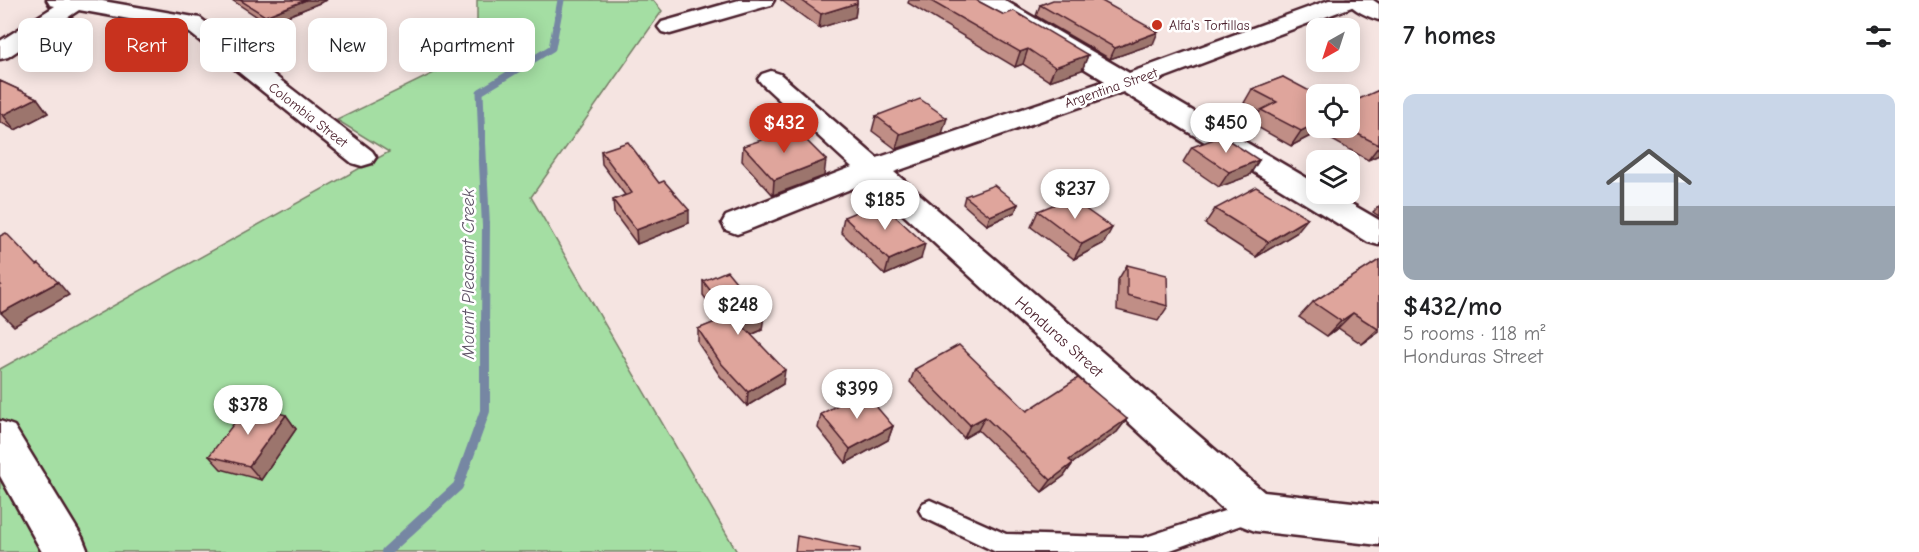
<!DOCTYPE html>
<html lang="en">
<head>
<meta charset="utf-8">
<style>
	:root { --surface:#fff; --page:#f2f2f2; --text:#202124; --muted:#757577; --line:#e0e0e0; --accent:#c8321e }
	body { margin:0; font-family:"Comic Neue",sans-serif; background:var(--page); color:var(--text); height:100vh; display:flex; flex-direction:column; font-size:22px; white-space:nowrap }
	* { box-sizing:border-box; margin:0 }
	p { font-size:20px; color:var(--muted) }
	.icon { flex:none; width:33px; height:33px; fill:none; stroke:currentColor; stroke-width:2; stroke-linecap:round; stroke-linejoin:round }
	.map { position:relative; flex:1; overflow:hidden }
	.panel { display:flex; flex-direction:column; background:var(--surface); width:540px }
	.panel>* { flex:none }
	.guide { position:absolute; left:18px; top:18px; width:570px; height:54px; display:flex; gap:12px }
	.needle { width:39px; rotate:219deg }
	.tools { position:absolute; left:1306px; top:18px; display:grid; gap:12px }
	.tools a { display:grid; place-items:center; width:54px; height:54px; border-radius:12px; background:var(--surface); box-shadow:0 3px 15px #0003; font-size:30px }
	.price { position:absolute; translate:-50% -51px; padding:0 14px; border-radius:21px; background:#fff; color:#222; font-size:20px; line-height:39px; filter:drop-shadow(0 2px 3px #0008) }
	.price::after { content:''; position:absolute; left:50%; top:36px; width:18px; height:14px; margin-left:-9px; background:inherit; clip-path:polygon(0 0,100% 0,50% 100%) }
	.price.on { background:var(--accent); color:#fff }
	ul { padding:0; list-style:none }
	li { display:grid; align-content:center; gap:12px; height:318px; padding:0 24px }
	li+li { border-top:2px solid var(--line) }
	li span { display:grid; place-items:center; height:186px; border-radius:12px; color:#555 }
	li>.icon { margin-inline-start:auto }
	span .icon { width:108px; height:108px; fill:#fffc; stroke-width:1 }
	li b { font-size:26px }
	h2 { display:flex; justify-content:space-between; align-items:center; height:72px; padding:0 24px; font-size:26px }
	.chip { padding:0 21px; border-radius:12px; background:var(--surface); box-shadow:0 3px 15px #0003; font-size:21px; line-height:54px }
	.chip.on { background:var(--accent); color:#fff }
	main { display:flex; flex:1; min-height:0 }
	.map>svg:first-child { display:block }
	.green { fill:#a4dea3; stroke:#777e67; stroke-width:1.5 }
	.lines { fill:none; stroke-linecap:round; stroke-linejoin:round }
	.stream-far2 { stroke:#7687a3; stroke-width:7 }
	.stream-far1 { stroke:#7687a3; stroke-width:8 }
	.stream { stroke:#7687a3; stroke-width:10 }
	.service-casing { stroke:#4a1f2b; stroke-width:5 }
	.minor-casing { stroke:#4a1f2b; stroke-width:5 }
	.tertiary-casing { stroke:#4a1f2b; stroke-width:5 }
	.service { fill:#fff; fill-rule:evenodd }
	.minor { fill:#fff; fill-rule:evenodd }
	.tertiary { fill:#fff; fill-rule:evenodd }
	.wall { fill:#c08e86; stroke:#4a1f2b; stroke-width:1.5 }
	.shaded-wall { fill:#9c746d; stroke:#4a1f2b; stroke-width:1.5 }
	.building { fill:#dfa59c; stroke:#4a1f2b; stroke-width:1.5 }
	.poi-dot { fill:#c8321e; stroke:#fff; stroke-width:2 }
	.labels { text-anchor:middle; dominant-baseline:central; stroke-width:5; stroke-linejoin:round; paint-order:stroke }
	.far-poi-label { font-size:14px; fill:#4a1f2b; stroke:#fff; text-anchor:start }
	.far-street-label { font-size:14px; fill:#4a1f2b; stroke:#fff }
	.street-label { font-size:16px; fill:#4a1f2b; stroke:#fff }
	.water-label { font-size:18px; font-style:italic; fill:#605367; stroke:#fff }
</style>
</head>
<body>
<main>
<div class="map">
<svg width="1379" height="552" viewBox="0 0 1379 552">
	<rect width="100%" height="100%" fill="#f5e4e1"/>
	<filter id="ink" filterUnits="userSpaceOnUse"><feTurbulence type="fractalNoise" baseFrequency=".0167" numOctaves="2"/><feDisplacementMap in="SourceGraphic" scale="12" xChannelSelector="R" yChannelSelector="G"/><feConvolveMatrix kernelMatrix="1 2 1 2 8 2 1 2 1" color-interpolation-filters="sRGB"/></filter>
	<g filter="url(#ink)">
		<path class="green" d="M477,0H653L662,11L531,197L737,552H0V369L389,152L337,120L477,52Z"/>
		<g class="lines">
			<path class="stream-far2" d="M482,144L480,92L552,48L561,0"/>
			<path class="stream-far1" d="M482,143L486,226L485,325"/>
			<path class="stream" d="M386,552L458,486L485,411V323"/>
			<g class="service-casing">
				<path id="service" d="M930,500L1006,534L1143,538L1254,501L1261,504L1265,511L1261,518L1165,552H996L923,517L919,510L923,503Z"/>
			</g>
			<g class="minor-casing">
				<path id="minor" d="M47,0H97L200,18L372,151L376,157L372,163L362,166L352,163L185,29L79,10L8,57L0,59V41L55,6L50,5Z
					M739,0H774L771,5L670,34L662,32L658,27L662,22Z
					M977,0H1004L1129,73L1329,0H1360L1357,5L1147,84L1317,184V194H1334L1379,220V245L1368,242L1123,92L894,172L1264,492L1379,505V545L1255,531L1240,525L868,182L748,230L737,234L726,230L722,223L726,216L852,167L762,84L758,79L762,74L771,71L780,74L877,158L1105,81L980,5Z"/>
			</g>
			<g class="tertiary-casing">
				<path id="tertiary" d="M1346,0H1373L1379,4V20C1368,17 1353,10 1346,0Z
					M0,421L14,426L82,537L88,552H42L0,476Z"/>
			</g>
			<use href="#service" class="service"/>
			<use href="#minor" class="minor"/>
			<use href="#tertiary" class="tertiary"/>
		</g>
		<path class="wall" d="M232,0H327L268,24Z
			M781,0H857V3L855,17L819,28Z
			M909,0H976L1004,15L1088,55L1082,70L1049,81L1023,64L1015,67L908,3Z
			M1040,5L1153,44L1110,59L1036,16Z
			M1283,77L1317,128H1350L1379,90V155L1368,160L1318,132L1291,146L1252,124L1260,112L1244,103L1252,89Z
			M0,81L37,98L48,113L15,130L0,122Z
			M876,116L942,134L896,149L872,131Z
			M743,146L824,176L773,195L742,161Z
			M1192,147L1259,160L1249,176L1219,187L1183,162Z
			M601,151L659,183L689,223L637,244L614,213L613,200L625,195L602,164Z
			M965,196L1018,204L1015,212L987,225L963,204Z
			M1379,206V216L1373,212Z
			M1215,209L1296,233L1256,257L1205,224Z
			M1038,211L1104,243L1074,259L1031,227Z
			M844,217L921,259L885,275L841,232Z
			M1379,260V332L1362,344L1338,328L1327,336L1299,317L1313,302Z
			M1127,265L1168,306L1158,321L1117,310L1118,280Z
			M703,281L762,330L751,335L783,384L747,406L720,376L698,343V329L721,320L703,295Z
			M915,369L1027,411L1127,419L1117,432L1073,463L1064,476L1042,492L978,430L964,438L910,382Z
			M821,414L893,426L888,440L846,463L818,428Z
			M286,415L296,429L261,480L221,469L209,456Z"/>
		<path class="shaded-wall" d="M306,0H327L268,24L265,16Z
			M857,3L855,17L819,28L821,14Z
			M1158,32L1153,44L1110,59L1115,48Z
			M1028,49L1023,64L1015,67L1020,52Z
			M1088,55L1082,70L1049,81L1055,67Z
			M37,98L48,113L15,130L3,115Z
			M947,118L942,134L896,149L900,134Z
			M1317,123V128H1321L1318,132L1291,146L1301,131Z
			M1379,146V155L1368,160Z
			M826,160L824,176L773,195L774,180Z
			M1259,160L1249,176L1219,187L1229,172Z
			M1018,204L1015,212L987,225L990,216Z
			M689,210V223L637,244L636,230Z
			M1308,218L1296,233L1256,257L1268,242Z
			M1112,228L1104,243L1074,259L1082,244Z
			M925,244L921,259L885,275L889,260Z
			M58,282L69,295L14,326L1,313Z
			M1353,313L1338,328L1327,336L1341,321Z
			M764,316L762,330L741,339L742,325Z
			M1379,328V332L1362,344L1378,329Z
			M785,370L783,384L747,406L748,392Z
			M286,415L296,429L261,480L249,466Z
			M985,417L978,430L964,438L970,425Z
			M1127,419L1117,432L1060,472L1069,460Z
			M893,426L888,440L846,463L850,449Z
			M1073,463L1064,476L1042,492L1051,480Z"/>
		<path class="building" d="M240,0H306L265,16Z
			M801,0H857V3L821,14Z
			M929,0H976L1004,15L1014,11L1088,55L1055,67L1028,49L1020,52Z
			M1053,0H1100L1158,32L1115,48L1040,5Z
			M1283,77L1317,95V123L1301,131L1261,110L1277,102L1252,89Z
			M0,81L37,98L3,115L0,113Z
			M1379,90V145L1346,128H1350V103Z
			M920,99L947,118L900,134L876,116Z
			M795,129L826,160L774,180L743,146Z
			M1222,136L1259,160L1229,172L1192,147Z
			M628,142L659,183L664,181L689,210L636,230L613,200L632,193L601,151Z
			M994,185L1018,204L990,216L965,196Z
			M1256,187L1308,218L1268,242L1215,209Z
			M1070,198L1112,228L1082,244L1038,211Z
			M880,202L925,244L889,260L844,217Z
			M6,233L37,265L39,264L58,282L1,313L0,311V285H1L0,284V236Z
			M1379,260V328L1378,329L1353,313L1341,321L1313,302Z
			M1127,265L1167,275L1168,306L1127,295Z
			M727,271L764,316L742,325L785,370L748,392L720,362L698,329L730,316L703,281Z
			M959,345L1027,411L1078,378L1127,419L1069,460L1073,463L1051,480L985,417L970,425L915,369Z
			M863,391L893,426L850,449L821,414Z
			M248,405L286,415L249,466L209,456Z
			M797,536L860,549V552H795Z"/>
	</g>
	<circle class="poi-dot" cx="1157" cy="25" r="6"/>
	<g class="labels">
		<g class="far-poi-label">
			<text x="1169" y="25">Alfa's Tortillas</text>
		</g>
		<g class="far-street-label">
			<text transform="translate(1111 88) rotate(-19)">Argentina Street</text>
			<text transform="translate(308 115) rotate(38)">Colombia Street</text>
		</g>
		<g class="street-label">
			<text transform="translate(1059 337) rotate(42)">Honduras Street</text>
		</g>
		<g class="water-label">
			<text transform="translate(468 274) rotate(-90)">Mount Pleasant Creek</text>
		</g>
	</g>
</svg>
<div class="tools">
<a><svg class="needle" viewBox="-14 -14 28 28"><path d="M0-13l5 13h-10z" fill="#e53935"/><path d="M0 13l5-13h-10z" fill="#757577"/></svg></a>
<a><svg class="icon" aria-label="locate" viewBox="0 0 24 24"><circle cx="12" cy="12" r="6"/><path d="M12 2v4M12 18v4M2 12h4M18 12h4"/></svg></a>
<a><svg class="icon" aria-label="layers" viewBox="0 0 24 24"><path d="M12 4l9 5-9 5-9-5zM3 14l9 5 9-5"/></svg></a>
</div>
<b class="price on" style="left:784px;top:154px">$432</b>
<b class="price" style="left:1226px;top:154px">$450</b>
<b class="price" style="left:1075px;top:220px">$237</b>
<b class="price" style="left:885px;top:231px">$185</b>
<b class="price" style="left:738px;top:336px">$248</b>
<b class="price" style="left:857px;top:420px">$399</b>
<b class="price" style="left:248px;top:436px">$378</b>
<div class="guide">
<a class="chip">Buy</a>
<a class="chip on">Rent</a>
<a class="chip">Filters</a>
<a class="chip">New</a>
<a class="chip">Apartment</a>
</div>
</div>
<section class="panel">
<h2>7 homes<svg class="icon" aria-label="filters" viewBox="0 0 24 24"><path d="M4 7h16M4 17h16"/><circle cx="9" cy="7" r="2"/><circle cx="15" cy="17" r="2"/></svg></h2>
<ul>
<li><span style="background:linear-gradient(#c9d6e8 60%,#9aa5b1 0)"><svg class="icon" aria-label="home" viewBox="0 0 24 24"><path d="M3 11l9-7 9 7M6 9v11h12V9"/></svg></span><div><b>$432/mo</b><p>5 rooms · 118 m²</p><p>Honduras Street</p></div></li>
</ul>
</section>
</main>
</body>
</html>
